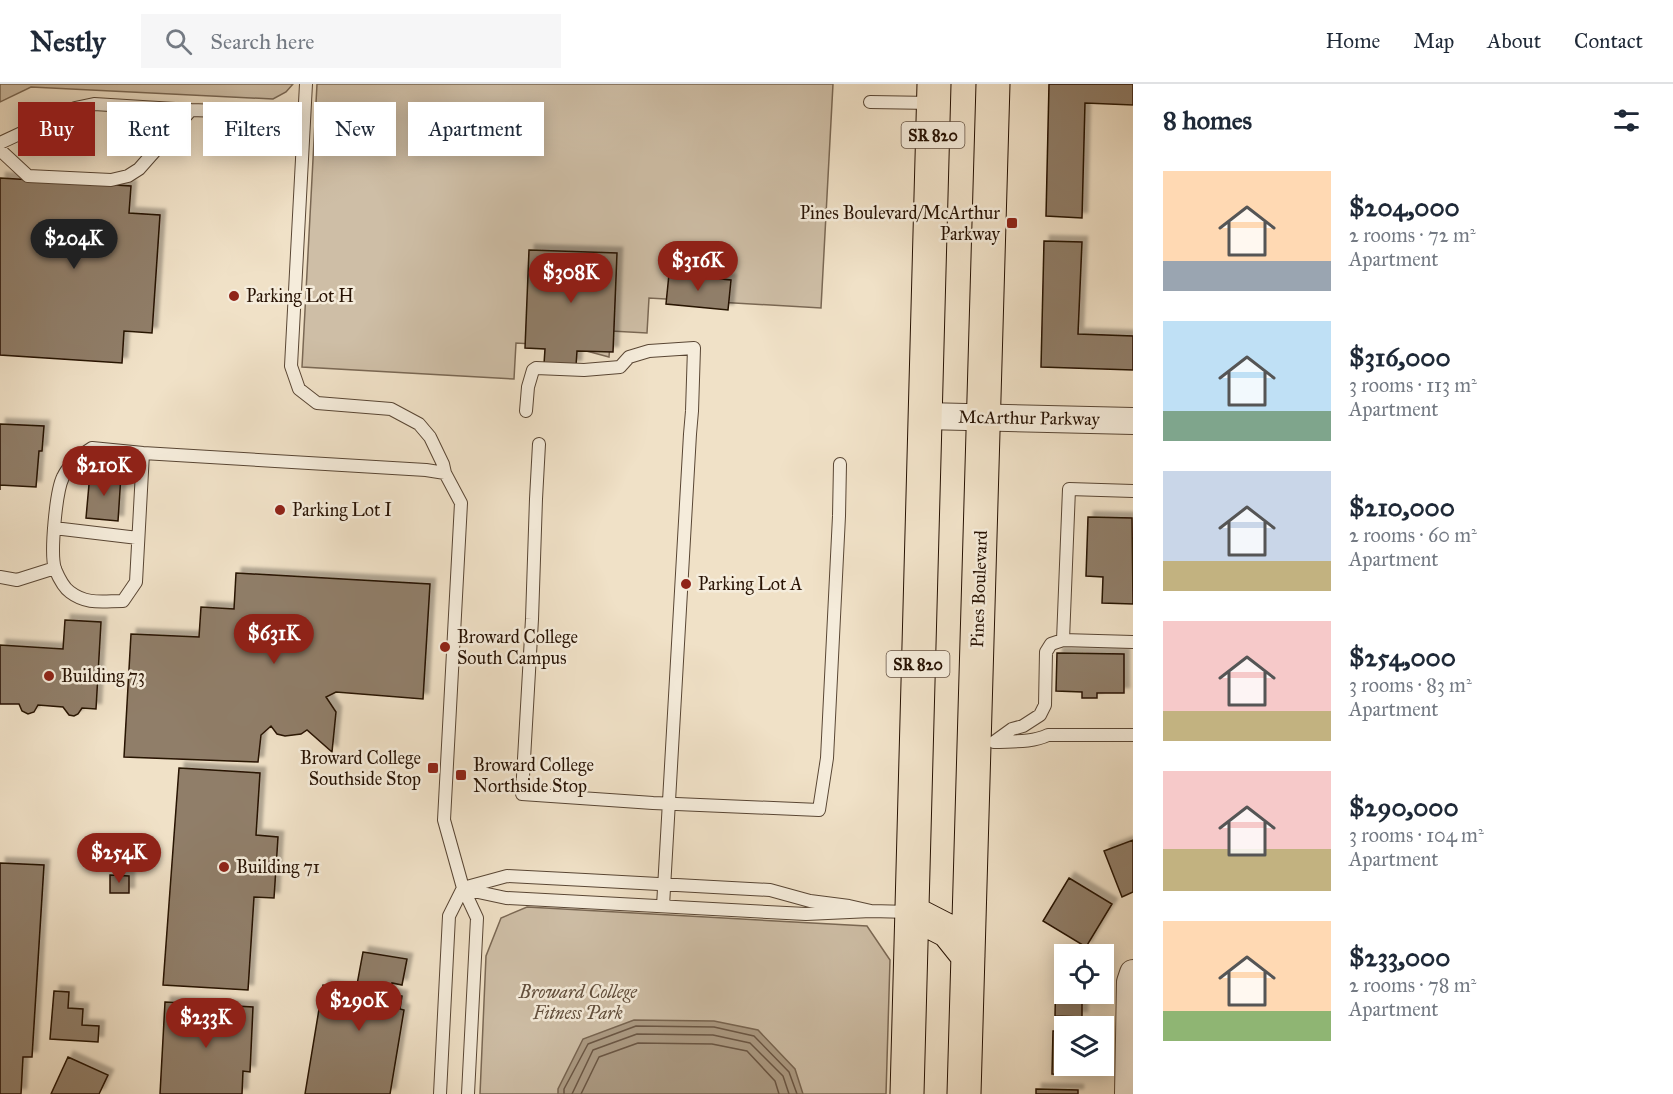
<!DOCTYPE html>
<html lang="en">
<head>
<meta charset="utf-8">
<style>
	:root { --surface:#fff; --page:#f6f6f7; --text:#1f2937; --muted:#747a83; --line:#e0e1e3; --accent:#8f2418 }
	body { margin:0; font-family:"IM FELL Great Primer",serif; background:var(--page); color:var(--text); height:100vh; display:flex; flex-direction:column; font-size:22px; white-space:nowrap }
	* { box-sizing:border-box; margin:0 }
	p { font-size:20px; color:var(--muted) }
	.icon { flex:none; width:33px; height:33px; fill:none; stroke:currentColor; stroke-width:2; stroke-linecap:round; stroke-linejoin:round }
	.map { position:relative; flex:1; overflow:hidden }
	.drawer { display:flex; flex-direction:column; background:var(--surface); width:540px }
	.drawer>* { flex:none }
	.hud { position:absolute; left:18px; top:18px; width:570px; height:54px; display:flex; gap:12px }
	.buttons { position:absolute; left:1054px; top:860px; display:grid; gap:12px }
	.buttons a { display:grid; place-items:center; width:60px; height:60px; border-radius:0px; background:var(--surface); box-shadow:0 3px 15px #0003; font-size:30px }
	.price { position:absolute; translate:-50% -51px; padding:0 14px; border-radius:21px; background:var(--accent); color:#fff; font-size:20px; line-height:39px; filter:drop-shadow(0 2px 3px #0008) }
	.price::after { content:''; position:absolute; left:50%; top:36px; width:18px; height:14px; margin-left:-9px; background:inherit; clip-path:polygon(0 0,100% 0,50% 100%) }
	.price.selected { background:#222; color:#fff }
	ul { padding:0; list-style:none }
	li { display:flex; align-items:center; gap:18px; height:150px; padding:0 30px }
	li span { display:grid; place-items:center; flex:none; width:168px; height:120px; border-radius:0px; color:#555 }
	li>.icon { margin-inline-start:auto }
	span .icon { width:72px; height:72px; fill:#fffc; stroke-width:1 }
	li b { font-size:26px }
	h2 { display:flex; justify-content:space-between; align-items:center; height:72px; padding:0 30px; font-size:26px }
	.pill { padding:0 21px; border-radius:0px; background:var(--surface); box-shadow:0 3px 15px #0003; font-size:21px; line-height:54px }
	.pill.selected { background:var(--accent); color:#fff }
	header { display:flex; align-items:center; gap:36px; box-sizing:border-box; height:84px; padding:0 30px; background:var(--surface); border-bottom:2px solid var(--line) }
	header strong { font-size:28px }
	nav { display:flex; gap:33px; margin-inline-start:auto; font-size:21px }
	.search { width:420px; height:54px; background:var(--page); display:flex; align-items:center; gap:15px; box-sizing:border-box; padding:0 21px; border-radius:0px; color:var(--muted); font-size:22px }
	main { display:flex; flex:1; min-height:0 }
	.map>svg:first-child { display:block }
	.green { fill:#cebea6; stroke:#7a6854; stroke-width:1.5 }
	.water { fill:#ac9b84; stroke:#776450; stroke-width:1.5 }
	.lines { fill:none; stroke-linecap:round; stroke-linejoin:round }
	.shore { stroke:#6a5644; stroke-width:1.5 }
	.building { fill:#907e69; stroke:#271203; stroke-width:1.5; filter:url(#shadow) }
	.service-casing { stroke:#594634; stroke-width:14 }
	.minor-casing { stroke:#594634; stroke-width:28 }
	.trunk-casing { stroke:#271203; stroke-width:35 }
	.service { stroke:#f5ecdb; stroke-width:12 }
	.minor { stroke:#f5ecdb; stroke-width:26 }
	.trunk { stroke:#f0e1c7; stroke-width:33 }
	.poi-dot { fill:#8f2418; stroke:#f5ecdb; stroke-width:2 }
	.labels { text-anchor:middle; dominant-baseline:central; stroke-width:5; stroke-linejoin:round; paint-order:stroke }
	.shield { fill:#f5ecdb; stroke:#655344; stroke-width:1.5 }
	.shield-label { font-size:16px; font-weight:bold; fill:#271203 }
	.poi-label { font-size:18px; fill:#271203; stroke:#f5ecdb; text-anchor:start }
	.street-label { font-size:18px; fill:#271203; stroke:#f5ecdb }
	.park-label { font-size:18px; font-style:italic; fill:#614e3c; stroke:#f5ecdb }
</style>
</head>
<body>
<header>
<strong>Nestly</strong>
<div class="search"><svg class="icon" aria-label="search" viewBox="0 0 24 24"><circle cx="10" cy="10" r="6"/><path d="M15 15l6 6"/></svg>Search here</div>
<nav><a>Home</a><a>Map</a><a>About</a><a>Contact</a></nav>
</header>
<main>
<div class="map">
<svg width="1133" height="1010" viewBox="0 0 1133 1010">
	<defs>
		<filter id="shadow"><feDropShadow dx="5.5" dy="-5.5" stdDeviation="1.5" flood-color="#0004"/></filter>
	</defs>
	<rect width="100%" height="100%" fill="#f0e1c7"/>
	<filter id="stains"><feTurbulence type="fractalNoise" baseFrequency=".00333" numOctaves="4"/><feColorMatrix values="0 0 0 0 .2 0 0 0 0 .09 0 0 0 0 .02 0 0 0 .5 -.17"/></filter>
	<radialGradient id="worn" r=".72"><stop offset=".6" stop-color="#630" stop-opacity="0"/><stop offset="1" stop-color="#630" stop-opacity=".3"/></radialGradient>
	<path class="green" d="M0,0H293L286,8L273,15L31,3L0,18Z
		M317,0H833L821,224L649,214L647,249L611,247L609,273L568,262L516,259L514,295L302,283Z
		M527,823L867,842L890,876L886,1010H480L486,872L501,834Z"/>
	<path class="water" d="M634,936L714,937L758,946L795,985L803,1010H558V1005L583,955Z"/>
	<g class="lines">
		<path class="shore" d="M564,1010V1005L588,960L636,942L714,943L754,952L789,988L797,1010
			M572,1010L593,966L637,950L713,951L750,959L783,992L789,1010
			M581,1010L599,973L638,959L712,960L747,967L775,997L779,1010"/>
	</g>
	<path class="building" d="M1049,0H1133V21L1085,19L1082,134L1046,132Z
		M0,94L131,102L129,129L160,131L152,249L124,247L122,279L0,271Z
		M1044,157L1082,158L1078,250L1133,252V286L1041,283Z
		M529,166L617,169L613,268L577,267L576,282L544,280L545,265L525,264Z
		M669,190L731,196L728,226L666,220Z
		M0,340L44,342L42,367H39L36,403L0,401V406Z
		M90,389L121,391L118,437L86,434Z
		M1088,433L1132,434L1133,520L1102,519L1103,493L1086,492Z
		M236,489L430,500L423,615L336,608L326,613L336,628L332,668L307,646L301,650L285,652L277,650L271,642L261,651L258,678L124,673L131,550L199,553L201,523L234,525Z
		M65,536L101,538L96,625L82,624L78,630L74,632L69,631L63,623L38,621L34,628L28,630L22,627L19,620H0V561L63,565Z
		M1057,569L1124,570V609H1097V614H1082V608L1056,607Z
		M179,684L260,689L256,751L278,753L274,814L254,813L248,906L163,901Z
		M1133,756V808L1122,813L1104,767Z
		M0,779L44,781L32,973H23L21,1010H0Z
		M110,791L129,792V809H110Z
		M1069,794L1112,820L1086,863L1043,837Z
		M363,868L407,875L402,901L392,899L390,910L402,912L400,925L404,926L390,1010H305L323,901L356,906Z
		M1056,885H1065V909H1082V933L1055,932Z
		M54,907L69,908L68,924L83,925L82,941L99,942L98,958L50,955Z
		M165,918L253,923L250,988L243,987L242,1010H160Z
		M1053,947H1065V981H1080L1079,991L1052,990Z
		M68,973L108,991L99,1010H51Z
		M1036,1005L1078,1006V1010H1036Z"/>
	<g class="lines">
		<g class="service-casing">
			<path id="service" d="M306,0L291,282L299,305L317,319L391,325L419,340L430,353L443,380L445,389L461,419L444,736L463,804L477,834L468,1010
				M870,18L932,19
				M0,59L75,24L94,20L191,26L303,30
				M0,66L28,92L111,96L128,92L139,85L191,26
				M526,327L528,303L533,286L536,284L584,286L620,283L629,273L649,267L694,264L692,327L690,350L663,822
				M539,360L536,415L532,535L522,710L653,719L819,726L827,674L839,432L840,380
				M143,369L136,498L123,517C103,517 87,521 70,508C64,504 58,492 55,485C50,470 56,407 63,393C69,380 81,371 92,364L143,369L426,386L445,389
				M54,444L138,454
				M0,493L17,496L55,484
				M1063,556L1069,405L1133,407
				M994,658L1012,645L1023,642L1040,631L1045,621L1046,568L1051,560L1063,556L1133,558
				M994,658C1012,657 1031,659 1048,651H1133
				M464,805L506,814L806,830L871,827L910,828
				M440,1010L449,832L463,804L507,792L585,796L770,806L810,817L849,822L871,827"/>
		</g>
		<g class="minor-casing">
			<path id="minor" d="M925,332L1133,337
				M1128,1010L1130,898L1133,889"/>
		</g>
		<g class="trunk-casing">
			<path id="trunk" d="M911,828L948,847L968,872
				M907,1010L934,0
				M964,1010L993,0"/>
		</g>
		<use href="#service" class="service"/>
		<use href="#minor" class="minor"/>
		<use href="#trunk" class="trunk"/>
	</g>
	<g class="poi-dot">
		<rect x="1006" y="133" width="12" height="12" rx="3"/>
		<circle cx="234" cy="212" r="6"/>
		<circle cx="280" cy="426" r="6"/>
		<circle cx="686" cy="500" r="6"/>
		<circle cx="445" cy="563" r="6"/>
		<circle cx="49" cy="592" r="6"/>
		<rect x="427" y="678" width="12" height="12" rx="3"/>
		<rect x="455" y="685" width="12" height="12" rx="3"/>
		<circle cx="224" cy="783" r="6"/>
	</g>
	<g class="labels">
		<g class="shield">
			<rect x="901.5" y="38" width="63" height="26" rx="4.5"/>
			<rect x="886.5" y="567" width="63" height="26" rx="4.5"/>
		</g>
		<g class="shield-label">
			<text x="933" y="51">SR 820</text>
			<text x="918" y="580">SR 820</text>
		</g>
		<g class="poi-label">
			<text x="1000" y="129" text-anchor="end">Pines Boulevard/McArthur<tspan x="1000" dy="21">Parkway</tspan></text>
			<text x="246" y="212">Parking Lot H</text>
			<text x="292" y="426">Parking Lot I</text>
			<text x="698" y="500">Parking Lot A</text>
			<text x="457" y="553">Broward College<tspan x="457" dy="21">South Campus</tspan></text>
			<text x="61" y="592">Building 73</text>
			<text x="421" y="674" text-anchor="end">Broward College<tspan x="421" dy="21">Southside Stop</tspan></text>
			<text x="473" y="681">Broward College<tspan x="473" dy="21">Northside Stop</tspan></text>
			<text x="236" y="783">Building 71</text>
		</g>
		<g class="street-label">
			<text transform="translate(1029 334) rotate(1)">McArthur Parkway</text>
			<text transform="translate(979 505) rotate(-88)">Pines Boulevard</text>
		</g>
		<g class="park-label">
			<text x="578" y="908">Broward College<tspan x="578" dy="21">Fitness Park</tspan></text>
		</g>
	</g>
	<rect width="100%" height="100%" filter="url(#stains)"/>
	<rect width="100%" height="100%" fill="url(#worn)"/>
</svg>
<div class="buttons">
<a><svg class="icon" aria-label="locate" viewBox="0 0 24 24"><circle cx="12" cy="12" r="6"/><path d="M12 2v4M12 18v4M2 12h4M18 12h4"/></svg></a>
<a><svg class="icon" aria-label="layers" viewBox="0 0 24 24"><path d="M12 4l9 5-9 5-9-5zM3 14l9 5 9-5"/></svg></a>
</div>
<b class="price selected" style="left:74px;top:186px">$204K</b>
<b class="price" style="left:698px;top:208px">$316K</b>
<b class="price" style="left:571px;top:220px">$308K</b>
<b class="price" style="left:104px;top:413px">$210K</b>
<b class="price" style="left:274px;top:581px">$631K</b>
<b class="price" style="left:119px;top:800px">$254K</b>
<b class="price" style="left:359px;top:948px">$290K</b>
<b class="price" style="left:206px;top:965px">$233K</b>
<div class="hud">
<a class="pill selected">Buy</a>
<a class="pill">Rent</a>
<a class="pill">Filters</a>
<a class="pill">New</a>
<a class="pill">Apartment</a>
</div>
</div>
<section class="drawer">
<h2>8 homes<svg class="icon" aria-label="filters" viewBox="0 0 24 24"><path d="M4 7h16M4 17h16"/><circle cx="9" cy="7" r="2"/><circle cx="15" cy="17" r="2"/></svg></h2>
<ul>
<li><span style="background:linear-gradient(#ffd9b3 75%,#9aa5b1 0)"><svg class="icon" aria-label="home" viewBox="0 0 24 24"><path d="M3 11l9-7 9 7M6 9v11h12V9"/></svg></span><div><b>$204,000</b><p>2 rooms · 72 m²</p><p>Apartment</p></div></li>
<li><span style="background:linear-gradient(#bfe0f5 75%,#7fa58c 0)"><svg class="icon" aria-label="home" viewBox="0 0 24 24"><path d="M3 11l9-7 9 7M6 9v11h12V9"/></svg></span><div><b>$316,000</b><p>3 rooms · 113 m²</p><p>Apartment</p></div></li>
<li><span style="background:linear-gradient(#c9d6e8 75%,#c2b280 0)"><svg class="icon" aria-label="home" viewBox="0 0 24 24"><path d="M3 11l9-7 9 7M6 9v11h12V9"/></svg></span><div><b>$210,000</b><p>2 rooms · 60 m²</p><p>Apartment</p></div></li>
<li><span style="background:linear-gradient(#f6c9c9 75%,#c2b280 0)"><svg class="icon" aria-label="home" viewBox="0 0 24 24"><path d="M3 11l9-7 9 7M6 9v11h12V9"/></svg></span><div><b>$254,000</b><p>3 rooms · 83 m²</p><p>Apartment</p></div></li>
<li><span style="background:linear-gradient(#f6c9c9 65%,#c2b280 0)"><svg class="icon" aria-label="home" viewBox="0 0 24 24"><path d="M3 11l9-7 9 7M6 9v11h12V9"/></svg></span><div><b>$290,000</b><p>3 rooms · 104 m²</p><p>Apartment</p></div></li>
<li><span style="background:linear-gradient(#ffd9b3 75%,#8fb573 0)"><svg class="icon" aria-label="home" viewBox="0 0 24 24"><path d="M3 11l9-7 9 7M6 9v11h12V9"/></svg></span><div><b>$233,000</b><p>2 rooms · 78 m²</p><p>Apartment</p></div></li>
</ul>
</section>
</main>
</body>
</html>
